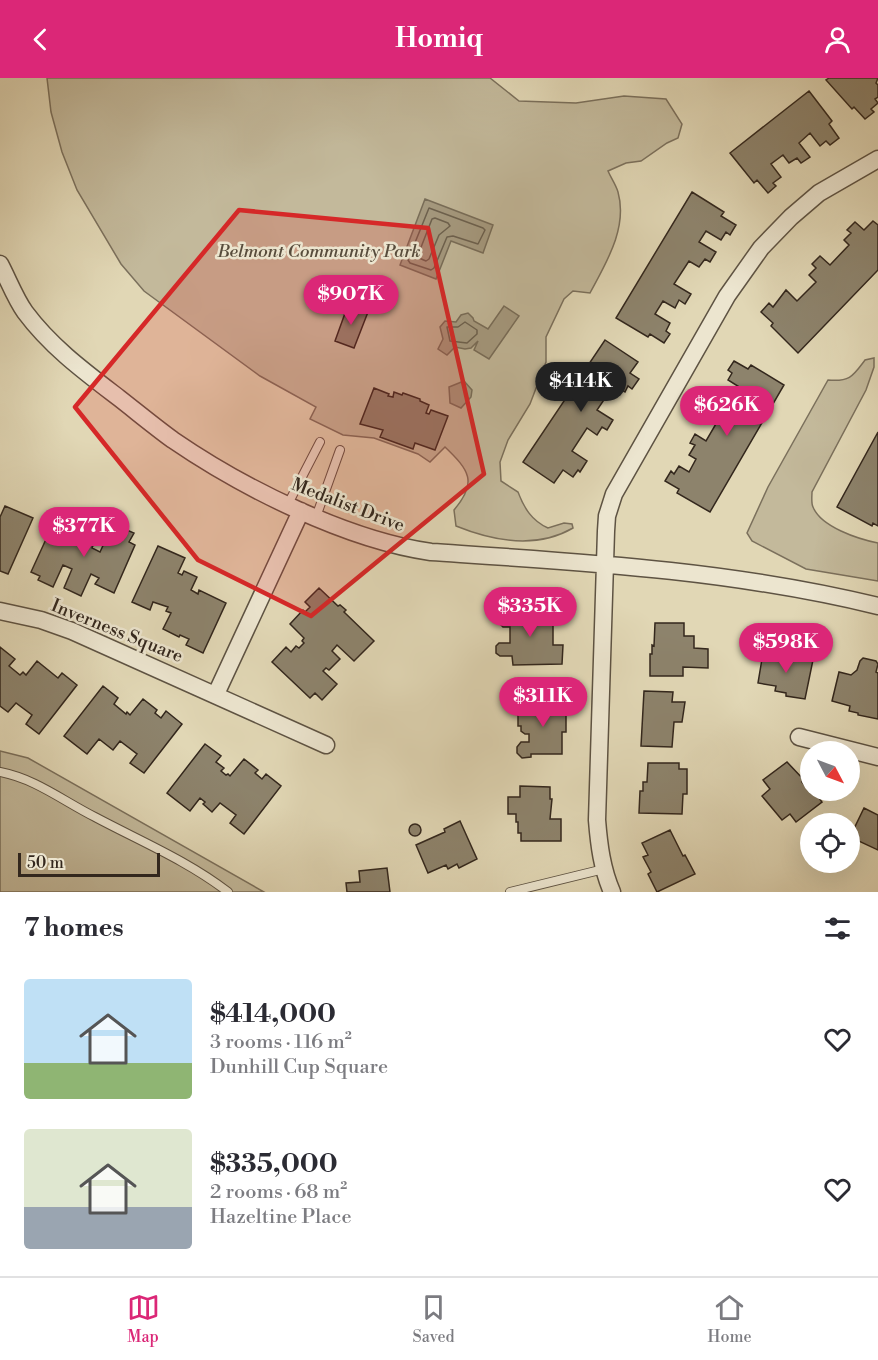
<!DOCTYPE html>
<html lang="en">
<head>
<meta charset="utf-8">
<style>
	:root { --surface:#fff; --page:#f7f7f7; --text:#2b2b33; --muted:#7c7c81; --line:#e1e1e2; --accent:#db2777 }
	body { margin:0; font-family:"Libre Bodoni",serif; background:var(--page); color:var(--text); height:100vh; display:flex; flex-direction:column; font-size:22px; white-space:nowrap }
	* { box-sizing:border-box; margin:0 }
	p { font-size:20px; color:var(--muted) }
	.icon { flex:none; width:33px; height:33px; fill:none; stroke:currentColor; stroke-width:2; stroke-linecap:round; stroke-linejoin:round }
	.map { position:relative; height:814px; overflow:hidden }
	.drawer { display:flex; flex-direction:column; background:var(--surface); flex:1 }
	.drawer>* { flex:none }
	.needle { width:39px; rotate:131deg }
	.controls { position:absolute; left:800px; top:663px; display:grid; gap:12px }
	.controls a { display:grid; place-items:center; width:60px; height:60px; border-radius:50%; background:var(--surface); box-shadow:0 6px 24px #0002; font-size:30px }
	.scale { position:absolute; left:18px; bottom:15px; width:142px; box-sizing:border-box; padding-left:6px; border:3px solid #33271d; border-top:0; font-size:16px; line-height:21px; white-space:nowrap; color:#33271d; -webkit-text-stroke:4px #ece5cf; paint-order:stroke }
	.price { position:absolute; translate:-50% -51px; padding:0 14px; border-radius:21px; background:var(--accent); color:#fff; font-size:20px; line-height:39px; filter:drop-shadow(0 2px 3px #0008) }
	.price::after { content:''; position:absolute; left:50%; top:36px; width:18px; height:14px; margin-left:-9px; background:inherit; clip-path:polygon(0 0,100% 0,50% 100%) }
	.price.selected { background:#222; color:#fff }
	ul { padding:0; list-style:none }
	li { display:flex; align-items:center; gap:18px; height:150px; padding:0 24px }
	li span { display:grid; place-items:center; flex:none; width:168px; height:120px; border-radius:6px; color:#555 }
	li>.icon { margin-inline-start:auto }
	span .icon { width:72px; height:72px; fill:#fffc; stroke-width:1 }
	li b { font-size:26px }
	h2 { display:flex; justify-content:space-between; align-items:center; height:72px; padding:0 24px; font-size:26px }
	header { display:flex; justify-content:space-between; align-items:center; height:78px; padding:0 24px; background:var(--accent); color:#fff; font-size:27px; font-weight:700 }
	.dock { display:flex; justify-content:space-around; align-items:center; height:84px; border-top:2px solid var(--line); background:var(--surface); font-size:16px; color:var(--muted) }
	.dock a { display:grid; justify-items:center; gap:3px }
	.dock .selected { color:var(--accent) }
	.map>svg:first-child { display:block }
	.green { fill:#c3b99b; stroke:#7b705c; stroke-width:1.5 }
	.water { fill:#a69b81; stroke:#786d59; stroke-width:1.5 }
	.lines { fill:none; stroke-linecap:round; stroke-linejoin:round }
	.shore { stroke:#6c614f; stroke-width:1.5 }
	.building { fill:#8d836c; stroke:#33271d; stroke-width:1.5 }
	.lane-casing { stroke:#5e5343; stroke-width:10 }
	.street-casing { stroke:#5e5343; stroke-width:19 }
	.lane { stroke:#ece5cf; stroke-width:8 }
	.street { stroke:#ece5cf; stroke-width:16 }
	.marked { fill:#d62828; fill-opacity:0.2; stroke:#d62828; stroke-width:4.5; stroke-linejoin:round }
	.labels { text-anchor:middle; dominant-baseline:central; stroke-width:5; stroke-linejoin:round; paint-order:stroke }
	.park-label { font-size:18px; font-style:italic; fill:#574c3c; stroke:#ece5cf }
	.street-label { font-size:18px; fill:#33271d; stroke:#ece5cf }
</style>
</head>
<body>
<header><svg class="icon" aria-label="back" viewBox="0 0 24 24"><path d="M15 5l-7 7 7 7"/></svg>Homiq<svg class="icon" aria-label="person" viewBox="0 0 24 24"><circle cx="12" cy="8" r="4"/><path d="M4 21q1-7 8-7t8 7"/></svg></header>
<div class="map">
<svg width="878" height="814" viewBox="0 0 878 814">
	<rect width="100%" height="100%" fill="#e1d7b5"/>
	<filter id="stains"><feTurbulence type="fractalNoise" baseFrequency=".00333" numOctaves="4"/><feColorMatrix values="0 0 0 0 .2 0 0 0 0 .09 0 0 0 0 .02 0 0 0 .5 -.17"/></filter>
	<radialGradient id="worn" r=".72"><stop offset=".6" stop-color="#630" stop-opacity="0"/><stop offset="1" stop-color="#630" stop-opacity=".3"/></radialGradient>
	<path class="green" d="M47,0H490L519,23L576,25L624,18L666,21L682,46L678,60L667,65L641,83L626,85L608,93C611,100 616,107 618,114C628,150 606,185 590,215L573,213L564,221L546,259V284L530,326L508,362L500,384L501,403L518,414C524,430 532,443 548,450L564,445L572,446L573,450C537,471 493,463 456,448L454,432C478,404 469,392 445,369L430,384L418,376L374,360L343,357L310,341L316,329L260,298L144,213L121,186L77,112L62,74L51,34Z
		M874,280V289L866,312L812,414C812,418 811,425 813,429C821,449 858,461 878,465V503L806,491L752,463L747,455L768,409L828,302C850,304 853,298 865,282Z
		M0,673L28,680L264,814H0Z"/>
	<path class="water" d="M425,121L493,147L483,175L451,163L436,201L400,187Z
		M504,228L519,238L489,281L474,272L478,263L471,270L465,271L455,269L447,277L438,271L443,261L440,249L445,243L456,244L461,237L468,235L473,240L474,243L488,251Z
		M464,303L472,312L471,319L461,330L450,325L449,309Z"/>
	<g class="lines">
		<path class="shore" d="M429,130L483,150L485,152L478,166L453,158L447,159L434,190L431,192L410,185L408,182Z
			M435,140L448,145L450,148L439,157L429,181L426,183L419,180L418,177L432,141Z
			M465,244L477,252V256L467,265L450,263L447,249H458Z"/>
	</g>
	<path class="building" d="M829,0H878L876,5L878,7V19L875,21L878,25L871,31L874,34L865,41L854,29L852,31L826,2Z
		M809,13L832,43L829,46L839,60L830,67L826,63L820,68L810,55L799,65L810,79L801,85L797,80L789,85L783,77L771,86L781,99L773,105L776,108L768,115L757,102L754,105L730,75Z
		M692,114L724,134L721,138L736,147L730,157L726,154L721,162L706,153L699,164L716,174L710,184L705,181L699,189L689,183L674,206L691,216L685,226L679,222L675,230L663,223L655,236L670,245L666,253L670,256L664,265L650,256L648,259L616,240Z
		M873,143L878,147V192L798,275L771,248L773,245L761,234L769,225L773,229L786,212L797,223L816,204L809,197L816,190L812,186L820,178L830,187L849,167L844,162L851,155L847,152L855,144L864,152Z
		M348,227L368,234L354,270L335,263Z
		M605,262L638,284L630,295L639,301L632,311L628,308L625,314L614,307L597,332L613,342L607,352L602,349L597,357L587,350L572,373L587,383L580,394L578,392L573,399L563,392L554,405L523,384Z
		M734,283L748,291L751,287L784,307L710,434L677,415L679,411L665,403L671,393L674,396L679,388L689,394L696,381L689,377L695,367L690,365L695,356L706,363L720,339L714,336L719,328L713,324L719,315L730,321L731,318L735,321L741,310L728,302L732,295L728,292Z
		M374,310L389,316L388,318L393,319L394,314L402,317L403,315L420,321V323L429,327L426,335L429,336L431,332L448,338L435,372L415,365L413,371L380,359L383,352L360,346Z
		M878,354V448L873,445L872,448L837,429Z
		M5,428L33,440L8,496L0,493V439Z
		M53,446L82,457L84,453L97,458L92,470L100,474L113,446L134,455L129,464L135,467L114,515L95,506L99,500L91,496L81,518L64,510L72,491L63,487L53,509L38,502L40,498L31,494Z
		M158,468L185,480L178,495L182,497L184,493L197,499L191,512L198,516L199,512L226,525L203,575L186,567L189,561L180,557L179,559L163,551L171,535L166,533L168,529L153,524L150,532L132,524Z
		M319,510L338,528L340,527L346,532L344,534L374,563L354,583L337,567L332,573L340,581L329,592L326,590L323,593L337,606L322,622L315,615L310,620L272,584L286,569L291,574L296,568L299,570L304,565L302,563L304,560L290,546L303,532L305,534L310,529L305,524Z
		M504,533H553V567H563L562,586L513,587L512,578H500L496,575V568L499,565H510V549H503L501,547V535Z
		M655,545H684V558H694V570L708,571V590L683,589V598H650V576H652V567L654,568Z
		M0,569L15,581L9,588L20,597L23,594L26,597L37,583L58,600L62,595L77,607L39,656L26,646L32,637L16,625L8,634L0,628Z
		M763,575L813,582L805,621L786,618V615L775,613L776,608L758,605Z
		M863,580L876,583L878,586L876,594L878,595V641L858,637V635L849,633L850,628L832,623L839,594L851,597L857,592L860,583Z
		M103,608L118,620L114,626L126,636L127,634L130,637L143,621L157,632L155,635L161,640L166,633L182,646L144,695L130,685L137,676L120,663L113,672L99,661L87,676L64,658Z
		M644,613L673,614L672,624H685L682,644H674L672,669L641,668Z
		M532,622L560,623V627L566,628V654H562V676H531V679L522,680L517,675V669L521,664H529V656H525L521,653V648H518V632L531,633Z
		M205,666L221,678L216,684L224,690L221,693L226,697L228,696L230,698L244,681L258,692L255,695L262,701L266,696L281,708L244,756L230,745L236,737L220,725L212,734L203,726L205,724L200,720L190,733L167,715Z
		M787,684L804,702L802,704L808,711L810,710V712H813L822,724L796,744L790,736L782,742L762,718L770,711L763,702Z
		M648,685H679V691H687V716H683L682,736L639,735L640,713H643V704H647Z
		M520,708L550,709V721H552L550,741H561V763H521V755H518V744H516V736H508V719H520Z
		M864,730L878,737V772L850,759Z
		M460,743L477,781L459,790L457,786L448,791L446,787L428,795L416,767L445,754L444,751Z
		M409 752a6 6 0 1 1 12 0a6 6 0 1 1-12 0Z
		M670,752L683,778L685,777L695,796L657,814L648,796L651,794L643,779L648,777L642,765Z
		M387,790L390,814H347L346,805L360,804L359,793Z"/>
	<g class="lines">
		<g class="lane-casing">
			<path id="lane" d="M288,426L320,364
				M316,439L340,372
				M0,694C36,701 63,723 95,739C140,763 188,783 228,814
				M510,814L604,791"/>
		</g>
		<g class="street-casing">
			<path id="street" d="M0,186C8,201 15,220 25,234C51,269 85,294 119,320C137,334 155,349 173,362C243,410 347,462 431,474C581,484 731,492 878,528
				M0,533L41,542L72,553L326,667
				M216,616L301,433
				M799,659L878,679
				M612,814C602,791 599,767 597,742L606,453L607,438L614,416L727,218L761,170L791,139L819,115L878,81"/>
		</g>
		<use href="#lane" class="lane"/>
		<use href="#street" class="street"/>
	</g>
	<path class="marked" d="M239,132L428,150L484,396L311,538L198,482L75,329Z"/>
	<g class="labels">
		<g class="park-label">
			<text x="319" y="173">Belmont Community Park</text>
		</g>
		<g class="street-label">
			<text transform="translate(348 427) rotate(21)">Medalist Drive</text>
			<text transform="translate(117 553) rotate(22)">Inverness Square</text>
		</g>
	</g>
	<rect width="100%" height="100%" filter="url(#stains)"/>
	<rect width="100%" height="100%" fill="url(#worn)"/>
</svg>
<div class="controls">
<a><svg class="needle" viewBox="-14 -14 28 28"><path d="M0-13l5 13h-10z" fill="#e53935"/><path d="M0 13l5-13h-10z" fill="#7c7c81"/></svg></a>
<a><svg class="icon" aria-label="locate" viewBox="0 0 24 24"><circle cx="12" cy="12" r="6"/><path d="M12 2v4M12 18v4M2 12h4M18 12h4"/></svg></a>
</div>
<div class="scale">50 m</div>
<b class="price" style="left:351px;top:248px">$907K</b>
<b class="price selected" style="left:581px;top:335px">$414K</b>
<b class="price" style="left:727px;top:359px">$626K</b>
<b class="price" style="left:84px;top:480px">$377K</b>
<b class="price" style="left:530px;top:560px">$335K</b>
<b class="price" style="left:786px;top:596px">$598K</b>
<b class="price" style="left:543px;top:650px">$311K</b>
</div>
<section class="drawer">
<h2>7 homes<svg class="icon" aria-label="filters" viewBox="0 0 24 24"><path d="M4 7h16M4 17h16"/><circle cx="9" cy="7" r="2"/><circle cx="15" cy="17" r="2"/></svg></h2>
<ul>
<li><span style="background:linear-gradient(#bfe0f5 70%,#8fb573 0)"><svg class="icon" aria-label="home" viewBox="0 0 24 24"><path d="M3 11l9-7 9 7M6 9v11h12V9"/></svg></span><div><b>$414,000</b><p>3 rooms · 116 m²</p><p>Dunhill Cup Square</p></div><svg class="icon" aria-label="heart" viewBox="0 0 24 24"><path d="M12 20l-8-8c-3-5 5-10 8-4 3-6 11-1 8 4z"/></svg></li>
<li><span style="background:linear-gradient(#dfe7d0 65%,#9aa5b1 0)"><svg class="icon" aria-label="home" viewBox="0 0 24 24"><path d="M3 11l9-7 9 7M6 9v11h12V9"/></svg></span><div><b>$335,000</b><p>2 rooms · 68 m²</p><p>Hazeltine Place</p></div><svg class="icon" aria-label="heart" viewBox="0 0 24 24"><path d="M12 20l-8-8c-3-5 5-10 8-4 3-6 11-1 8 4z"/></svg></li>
</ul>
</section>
<nav class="dock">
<a class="selected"><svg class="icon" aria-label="map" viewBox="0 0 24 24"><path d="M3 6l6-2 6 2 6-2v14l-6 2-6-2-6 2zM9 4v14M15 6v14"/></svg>Map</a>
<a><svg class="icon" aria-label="saved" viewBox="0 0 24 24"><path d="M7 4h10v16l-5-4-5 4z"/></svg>Saved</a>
<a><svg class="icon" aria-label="home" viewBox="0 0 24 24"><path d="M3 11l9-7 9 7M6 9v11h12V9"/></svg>Home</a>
</nav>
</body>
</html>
